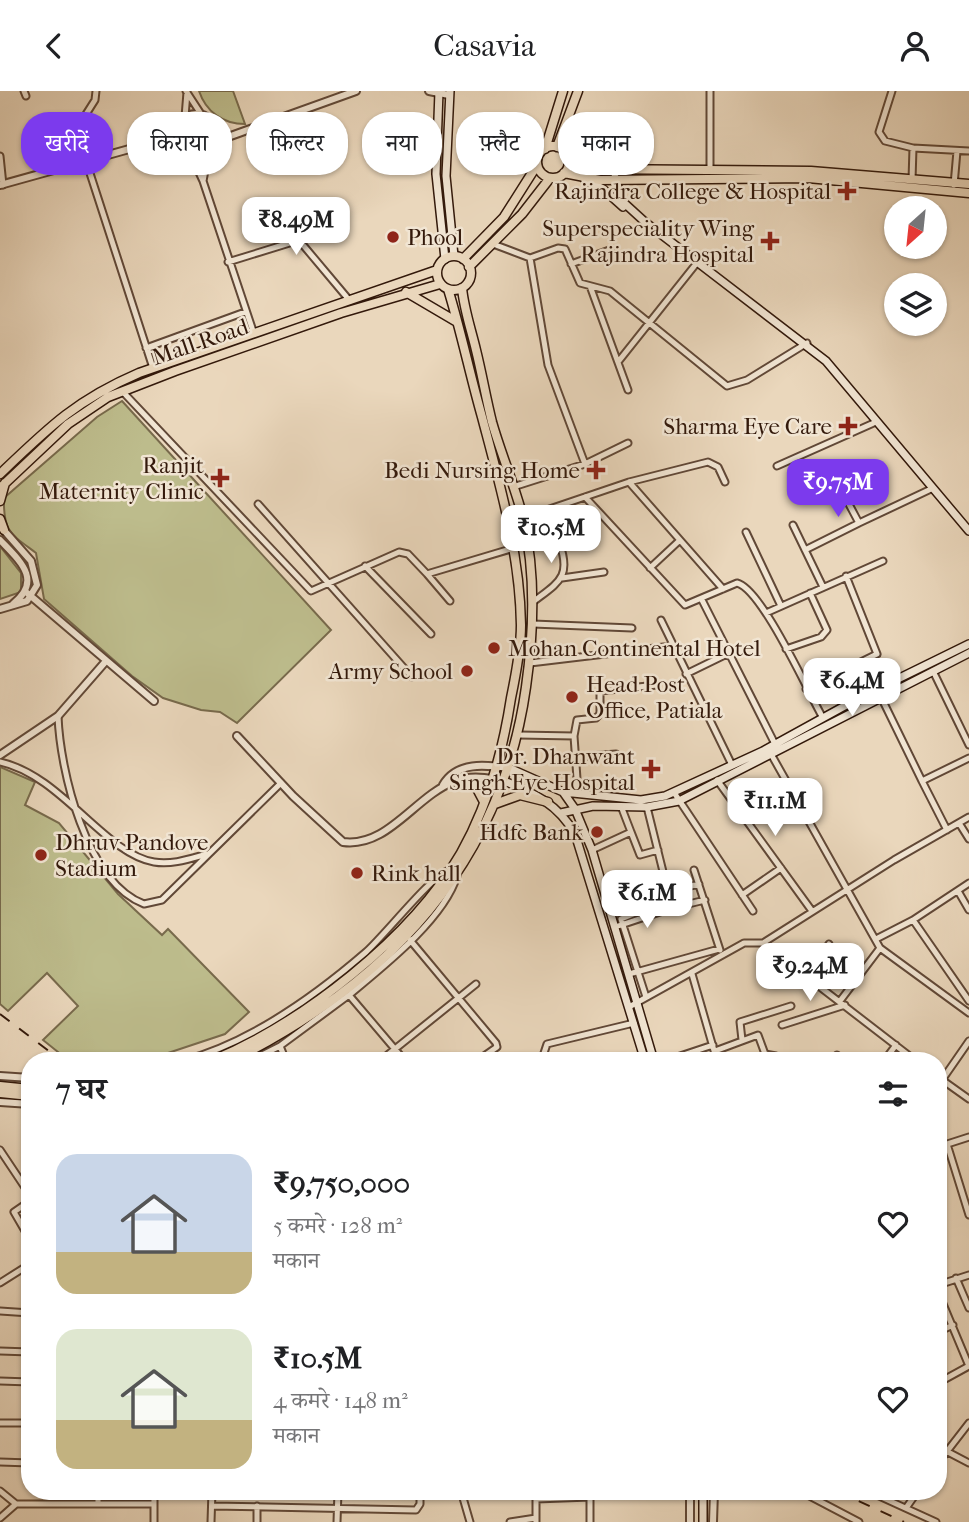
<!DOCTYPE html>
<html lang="hi">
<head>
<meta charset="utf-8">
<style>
	:root { --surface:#fff; --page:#f2f2f2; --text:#202124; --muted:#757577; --accent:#7c3aed }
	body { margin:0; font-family:"IM FELL French Canon","Noto Serif Devanagari",serif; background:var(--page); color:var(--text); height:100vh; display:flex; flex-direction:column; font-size:26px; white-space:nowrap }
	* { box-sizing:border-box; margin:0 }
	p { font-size:23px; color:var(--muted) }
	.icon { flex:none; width:38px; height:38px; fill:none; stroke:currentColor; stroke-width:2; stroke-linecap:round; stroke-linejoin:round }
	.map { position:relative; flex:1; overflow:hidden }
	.details { position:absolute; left:21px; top:961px; width:926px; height:448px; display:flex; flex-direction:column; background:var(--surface); border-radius:28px; box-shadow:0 2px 5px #0004 }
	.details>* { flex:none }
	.guide { position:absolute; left:21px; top:21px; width:928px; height:63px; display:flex; gap:14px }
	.needle { width:46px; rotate:207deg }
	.buttons { position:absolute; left:884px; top:105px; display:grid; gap:14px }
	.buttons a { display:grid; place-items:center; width:63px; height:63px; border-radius:50%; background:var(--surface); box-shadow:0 2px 5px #0004; font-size:35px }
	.price { position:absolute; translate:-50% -60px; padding:0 16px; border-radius:14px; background:#fff; color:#222; font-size:23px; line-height:46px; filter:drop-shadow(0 2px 4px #0008) }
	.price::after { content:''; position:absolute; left:50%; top:42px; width:21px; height:16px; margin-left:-10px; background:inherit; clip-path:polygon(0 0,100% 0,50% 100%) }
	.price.selected { background:var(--accent); color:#fff }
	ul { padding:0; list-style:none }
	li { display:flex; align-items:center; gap:21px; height:175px; padding:0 35px }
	li span { display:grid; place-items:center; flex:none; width:196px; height:140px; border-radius:21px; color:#555 }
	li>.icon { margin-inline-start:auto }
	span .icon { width:84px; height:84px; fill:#fffc; stroke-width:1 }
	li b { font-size:30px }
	h2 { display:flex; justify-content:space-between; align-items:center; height:84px; padding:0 35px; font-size:30px }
	.tag { padding:0 24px; border-radius:28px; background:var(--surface); box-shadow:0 2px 5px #0004; font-size:24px; line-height:63px }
	.tag.selected { background:var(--accent); color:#fff }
	header { display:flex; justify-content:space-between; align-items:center; height:91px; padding:0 35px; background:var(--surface); font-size:32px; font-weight:600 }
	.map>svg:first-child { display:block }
	.green { fill:#bdbc8c; stroke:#786a4c; stroke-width:2 }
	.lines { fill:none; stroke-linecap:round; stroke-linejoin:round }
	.minor-casing { stroke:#614837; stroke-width:9 }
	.tertiary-casing { stroke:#614837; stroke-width:10 }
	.secondary-casing { stroke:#33190b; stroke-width:10 }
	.primary-casing { stroke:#33190b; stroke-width:11 }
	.minor { stroke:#f1e5d3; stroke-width:5 }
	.tertiary { stroke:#f1e5d3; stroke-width:6 }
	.secondary { stroke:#f1e5d3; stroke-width:7 }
	.primary { stroke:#ead7bc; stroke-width:8 }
	.rail { stroke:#33190b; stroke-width:2; stroke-dasharray:12 12; stroke-linecap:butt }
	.poi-dot { fill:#8f2418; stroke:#f1e5d3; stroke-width:2.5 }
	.labels { text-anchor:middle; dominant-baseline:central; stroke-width:5; stroke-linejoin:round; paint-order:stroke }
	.poi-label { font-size:23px; fill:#33190b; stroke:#f1e5d3; text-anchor:end }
	.street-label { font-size:23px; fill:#33190b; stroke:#f1e5d3 }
</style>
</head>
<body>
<header><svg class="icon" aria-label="back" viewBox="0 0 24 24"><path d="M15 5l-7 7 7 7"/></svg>Casavia<svg class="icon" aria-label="person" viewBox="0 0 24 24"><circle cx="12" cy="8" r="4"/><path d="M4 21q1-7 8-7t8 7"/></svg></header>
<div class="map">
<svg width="969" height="1431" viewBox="0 0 969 1431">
	<rect width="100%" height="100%" fill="#ead7bc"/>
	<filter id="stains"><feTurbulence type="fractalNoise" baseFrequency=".00286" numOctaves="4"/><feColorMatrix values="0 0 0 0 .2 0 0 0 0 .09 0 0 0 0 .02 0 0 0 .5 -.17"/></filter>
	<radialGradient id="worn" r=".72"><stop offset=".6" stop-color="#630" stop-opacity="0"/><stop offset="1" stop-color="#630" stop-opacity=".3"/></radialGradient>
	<path class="green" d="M199,0H233L245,33C223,33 206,21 199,0Z
		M122,310L331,539L237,632L220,621L201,619L163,607L132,585L44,508L36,462C11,443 3,441 4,407L97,326Z
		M0,455L21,482V501L0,508Z
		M0,676L35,691L25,714L59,732L118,803L162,844L168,838L249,921L225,943L147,969H68L43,949L78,915L47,882L8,920L0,913Z"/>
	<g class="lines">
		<g class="minor-casing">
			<path id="minor" d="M24,0L26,5
				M96,0L95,9L76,39L153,277
				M186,0L201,23
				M892,0L879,41L885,50L913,57L912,89
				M185,26L187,1
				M913,57L969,60
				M190,62L203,90L254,243
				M0,65L3,94
				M710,77V0
				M203,90L209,58
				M954,94L957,60
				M493,153L530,167L558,157L565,158L580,192L610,200L727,295L747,289L807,252
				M530,167L548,274L585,373
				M228,171L296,150L303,154L350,210
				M571,173L612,158
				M590,195L628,299
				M146,257L245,221
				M618,271L696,173
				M122,300L311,500L399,461L408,463L427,483L514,457
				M777,375L876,331
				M629,391L723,498
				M513,396L585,373L628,352
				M585,406L685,514L737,492C762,498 808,601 823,627
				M258,413L412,586
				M523,427L629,391L708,371L718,376L725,391
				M859,432L931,398
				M793,434L823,496
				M746,441L781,515
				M525,442L549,445L559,451C572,486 559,491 533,511
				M805,459L859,432L834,385
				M365,475L431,543
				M650,477L680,449
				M427,483L450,510
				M562,487L604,481
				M702,509L775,653
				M766,522L883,470
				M661,529L732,674
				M533,533L632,537
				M786,558L821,546L827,539L810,502
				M530,572L672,555
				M933,580L969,654
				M686,583L729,562
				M806,598L877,563L846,485
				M881,606L922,690L969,667
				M58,625C60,679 86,791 144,813L162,809L281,692
				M519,644L574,645L578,702
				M574,645L577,629L596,627L600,623V600L657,594
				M771,663L880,857
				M576,666L616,663
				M0,671C61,684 105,763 154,771C172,774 189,768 207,763
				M717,689L812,820
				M922,690L947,739
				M675,703L753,820
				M621,715L631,741
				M647,716L672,817L705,809
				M959,732L969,748
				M592,759L631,741L640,764L658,759
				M694,779L720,859
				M969,792L913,829L969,910
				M958,800L969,819
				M668,801L699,793
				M742,804L781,777
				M610,818L656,802L662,804L660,812L621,828L646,906
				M615,836L672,817
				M876,848L913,829
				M410,849L496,952L497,956L477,970
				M763,852L916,970
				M629,883L719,858
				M692,883L717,970
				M808,885L829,853
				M840,910L880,857L969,922
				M629,916L744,852H763L894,769L969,726
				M782,934L845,914
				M742,949L740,931L791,915
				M280,955L286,970
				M715,960L758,944L765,963L776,965L779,970
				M837,964L839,970
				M182,970C250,952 314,906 366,861C386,843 431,785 449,779
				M250,970L280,955L349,904
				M380,970L476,893
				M405,970L349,904C384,875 444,828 457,785
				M547,970L544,962L547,953L634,932
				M665,970L713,954
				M884,970L896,954
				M938,986L969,1008
				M942,989L969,950
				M947,1053L969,1124
				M938,1056L969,1046
				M0,1059L30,1104
				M25,1140L14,1121L30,1110
				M956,1187L969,1217
				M0,1192L30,1173
				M938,1194L969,1184
				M938,1201L969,1275
				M0,1220L30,1222
				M938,1241L953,1234
				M0,1260L30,1261
				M0,1290L30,1291
				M938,1292L969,1275
				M0,1332H30
				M946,1360L969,1372
				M0,1371L30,1372
				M938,1372L969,1332
				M0,1400L16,1413
				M461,1400L470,1431
				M536,1400V1431
				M590,1400V1431
				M800,1400L859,1431
				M868,1400L936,1431
				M536,1408L590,1406
				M98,1413V1400
				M212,1415L416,1419L420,1413V1400
				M906,1417L918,1400
				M0,1427L16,1413H154
				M154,1431V1400
				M211,1431L212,1400
				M257,1431V1415
				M337,1431L338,1400
				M510,1431L536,1427"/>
		</g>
		<g class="tertiary-casing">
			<path id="tertiary" d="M429,0L449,4
				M176 43a20 20 0 1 1 40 0a20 20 0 1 1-40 0Z
				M214,51L356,0
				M0,94L176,45
				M0,449C20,470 43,489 13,513
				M26,501L154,610
				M0,518L27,510L37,494L31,470L2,437
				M237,645L293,705L343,751C388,757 415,705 455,690C471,684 488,687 504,690
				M0,664L58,625L106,570
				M443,694C457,670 486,674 509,677
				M0,985L30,987
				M0,1011L30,1013
				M690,1400V1431
				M713,1431L714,1400"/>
		</g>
		<g class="secondary-casing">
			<path id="secondary" d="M439,0L436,83L445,168
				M450,0L446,85L454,165
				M615,86L622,110L645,131L826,270L969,440
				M585,89L603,98L623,116
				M509,677L563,701L641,709L665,705L763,660L861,606L969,553
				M504,690C534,702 558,713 575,743L645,970
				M563,701L575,718L592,759L654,970
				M561,722L593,715L647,716L679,710L969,562
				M703,1431V1400"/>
		</g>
		<g class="primary-casing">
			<path id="primary" d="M565,37L586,77
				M537 71a16 16 0 1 1 32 0a16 16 0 1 1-32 0Z
				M557,56L578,0
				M545,58L563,0
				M569,72L593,78L811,80L969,93
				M564,82L600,89L808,87L969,102
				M437 182a17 17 0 1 1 34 0a17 17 0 1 1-34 0Z
				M463,168L504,126L537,74
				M469,176L522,123L550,87
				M406,201L457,231
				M0,383C48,337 76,309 139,282L437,179
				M0,397L68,333L108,306L175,280L341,222L440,193
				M0,410L5,392
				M0,428L4,439
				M456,689L475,694L484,711
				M495,713L520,704L548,711
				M211,970C302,932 411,848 461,762C487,716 503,659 511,607C516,583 521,558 521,534C520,463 500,394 482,326C470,284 461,240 448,198
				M231,970C389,891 501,774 526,596C534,540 536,482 523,427C515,395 501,363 492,331C486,307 482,283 476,259C471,238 464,218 462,197
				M0,995L30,998
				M0,1002L30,1005"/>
		</g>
		<use href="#minor" class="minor"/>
		<use href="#tertiary" class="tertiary"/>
		<use href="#secondary" class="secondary"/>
		<use href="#primary" class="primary"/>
		<path class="rail" d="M0,923L62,970
			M837,1400L904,1431"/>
	</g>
	<g class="poi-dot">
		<path d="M843.5 89.5h7v7h7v7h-7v7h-7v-7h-7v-7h7z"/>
		<circle cx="393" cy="146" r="7"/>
		<path d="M766.5 139.5h7v7h7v7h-7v7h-7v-7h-7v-7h7z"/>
		<path d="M844.5 324.5h7v7h7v7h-7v7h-7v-7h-7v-7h7z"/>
		<path d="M592.5 368.5h7v7h7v7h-7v7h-7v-7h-7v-7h7z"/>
		<path d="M216.5 376.5h7v7h7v7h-7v7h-7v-7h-7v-7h7z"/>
		<circle cx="494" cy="557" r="7"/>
		<circle cx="467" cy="580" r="7"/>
		<circle cx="572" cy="606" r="7"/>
		<path d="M647.5 667.5h7v7h7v7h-7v7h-7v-7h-7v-7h7z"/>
		<circle cx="597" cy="741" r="7"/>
		<circle cx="41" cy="764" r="7"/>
		<circle cx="357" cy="782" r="7"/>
	</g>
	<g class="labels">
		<g class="poi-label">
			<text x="831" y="100">Rajindra College &amp; Hospital</text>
			<text x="754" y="137">Superspeciality Wing<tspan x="754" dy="26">Rajindra Hospital</tspan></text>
			<text x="407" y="146" text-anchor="start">Phool</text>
			<text x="832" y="335">Sharma Eye Care</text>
			<text x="204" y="374">Ranjit<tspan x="204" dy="26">Maternity Clinic</tspan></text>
			<text x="580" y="379">Bedi Nursing Home</text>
			<text x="508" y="557" text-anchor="start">Mohan Continental Hotel</text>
			<text x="453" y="580">Army School</text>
			<text x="586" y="593" text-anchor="start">Head Post<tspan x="586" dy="26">Office, Patiala</tspan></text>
			<text x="635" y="665">Dr. Dhanwant<tspan x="635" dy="26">Singh Eye Hospital</tspan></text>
			<text x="583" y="741">Hdfc Bank</text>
			<text x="55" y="751" text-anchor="start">Dhruv Pandove<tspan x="55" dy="26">Stadium</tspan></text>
			<text x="371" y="782" text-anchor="start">Rink hall</text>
		</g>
		<g class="street-label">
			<text transform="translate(200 251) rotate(-19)">Mall Road</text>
		</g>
	</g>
	<rect width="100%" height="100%" filter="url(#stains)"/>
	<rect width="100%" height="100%" fill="url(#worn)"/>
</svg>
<div class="buttons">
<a><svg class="needle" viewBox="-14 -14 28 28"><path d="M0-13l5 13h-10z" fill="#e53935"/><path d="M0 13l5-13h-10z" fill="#757577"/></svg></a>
<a><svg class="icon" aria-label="layers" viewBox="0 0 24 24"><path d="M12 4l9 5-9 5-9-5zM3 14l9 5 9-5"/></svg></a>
</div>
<b class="price" style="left:296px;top:166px">₹8.49M</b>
<b class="price selected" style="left:838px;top:428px">₹9.75M</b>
<b class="price" style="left:551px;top:474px">₹10.5M</b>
<b class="price" style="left:852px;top:627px">₹6.4M</b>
<b class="price" style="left:775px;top:747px">₹11.1M</b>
<b class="price" style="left:647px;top:839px">₹6.1M</b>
<b class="price" style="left:810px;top:912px">₹9.24M</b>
<div class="guide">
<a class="tag selected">खरीदें</a>
<a class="tag">किराया</a>
<a class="tag">फ़िल्टर</a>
<a class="tag">नया</a>
<a class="tag">फ़्लैट</a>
<a class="tag">मकान</a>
</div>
<section class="details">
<h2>7 घर<svg class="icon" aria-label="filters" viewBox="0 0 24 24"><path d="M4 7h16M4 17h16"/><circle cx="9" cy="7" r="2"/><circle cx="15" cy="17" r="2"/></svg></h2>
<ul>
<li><span style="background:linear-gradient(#c9d6e8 70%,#c2b280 0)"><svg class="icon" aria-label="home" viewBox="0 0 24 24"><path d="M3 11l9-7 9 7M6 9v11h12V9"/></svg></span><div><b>₹9,750,000</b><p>5 कमरे · 128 m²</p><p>मकान</p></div><svg class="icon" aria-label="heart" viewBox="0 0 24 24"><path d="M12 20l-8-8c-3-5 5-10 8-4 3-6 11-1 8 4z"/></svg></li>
<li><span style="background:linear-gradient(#dfe7d0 65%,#c2b280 0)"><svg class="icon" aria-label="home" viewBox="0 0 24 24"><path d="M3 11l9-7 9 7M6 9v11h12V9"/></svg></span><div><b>₹10.5M</b><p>4 कमरे · 148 m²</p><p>मकान</p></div><svg class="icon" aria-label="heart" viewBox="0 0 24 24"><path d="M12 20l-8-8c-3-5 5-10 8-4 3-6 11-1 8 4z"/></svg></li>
</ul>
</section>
</div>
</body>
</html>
